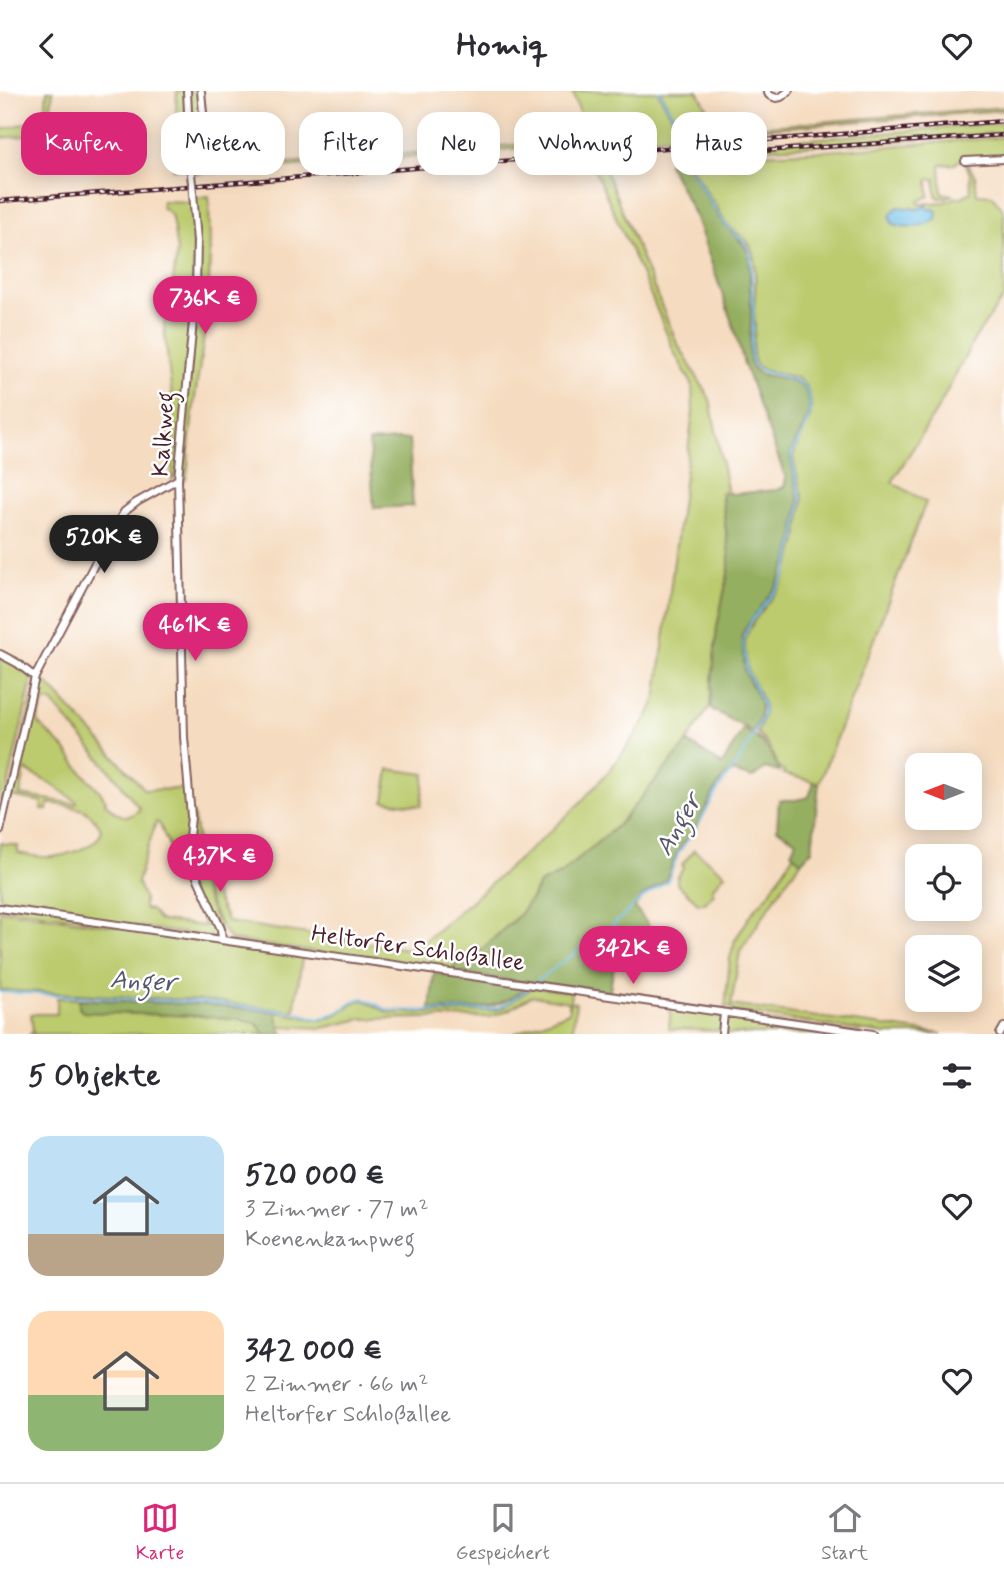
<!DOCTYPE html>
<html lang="de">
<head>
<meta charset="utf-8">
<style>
	:root { --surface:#fff; --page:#f7f7f7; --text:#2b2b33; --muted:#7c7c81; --line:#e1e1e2; --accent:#db2777 }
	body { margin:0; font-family:Mynerve,sans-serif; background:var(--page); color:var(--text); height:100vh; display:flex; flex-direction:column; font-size:26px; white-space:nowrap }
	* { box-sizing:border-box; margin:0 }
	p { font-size:23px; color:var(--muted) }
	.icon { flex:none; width:38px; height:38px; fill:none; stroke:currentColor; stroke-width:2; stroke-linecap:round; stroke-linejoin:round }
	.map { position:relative; height:943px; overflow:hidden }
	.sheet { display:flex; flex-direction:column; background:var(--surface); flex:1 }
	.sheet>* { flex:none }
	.top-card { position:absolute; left:21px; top:21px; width:962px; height:63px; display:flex; gap:14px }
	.needle { width:46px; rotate:270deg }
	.buttons { position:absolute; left:905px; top:662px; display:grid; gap:14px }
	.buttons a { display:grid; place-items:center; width:77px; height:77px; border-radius:14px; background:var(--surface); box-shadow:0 4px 18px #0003; font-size:35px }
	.price { position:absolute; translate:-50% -60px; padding:0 16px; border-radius:24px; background:var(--accent); color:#fff; font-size:23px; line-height:46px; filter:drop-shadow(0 2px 4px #0008) }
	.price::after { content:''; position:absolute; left:50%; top:42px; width:21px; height:16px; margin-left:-10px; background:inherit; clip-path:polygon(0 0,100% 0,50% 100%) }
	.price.current { background:#222; color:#fff }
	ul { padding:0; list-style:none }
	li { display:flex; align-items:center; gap:21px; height:175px; padding:0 28px }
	li span { display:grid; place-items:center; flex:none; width:196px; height:140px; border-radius:21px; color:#555 }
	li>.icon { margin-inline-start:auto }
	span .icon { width:84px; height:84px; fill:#fffc; stroke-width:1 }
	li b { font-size:30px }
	h2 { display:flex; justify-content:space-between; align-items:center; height:84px; padding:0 28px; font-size:30px }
	.pill { padding:0 24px; border-radius:21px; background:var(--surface); box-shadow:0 4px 18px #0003; font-size:24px; line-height:63px }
	.pill.current { background:var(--accent); color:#fff }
	header { display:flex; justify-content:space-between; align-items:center; height:91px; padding:0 28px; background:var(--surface); font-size:32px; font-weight:800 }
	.dock { display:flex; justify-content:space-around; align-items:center; height:98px; border-top:2px solid var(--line); background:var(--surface); font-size:19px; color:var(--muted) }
	.dock a { display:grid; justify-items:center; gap:4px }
	.dock .current { color:var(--accent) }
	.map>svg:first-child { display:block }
	.green { fill:#bbcb6d; stroke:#82754c; stroke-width:2; fill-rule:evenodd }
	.forest { fill:#94af60; stroke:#6f6746; stroke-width:2 }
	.water { fill:#6bbde7; stroke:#5a6e89; stroke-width:2 }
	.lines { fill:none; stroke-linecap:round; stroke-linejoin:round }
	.stream { stroke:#6bbde7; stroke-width:2 }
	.street-casing { stroke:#86615f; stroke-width:10 }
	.street { stroke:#fff; stroke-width:6 }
	.rail-casing { stroke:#4a1f2b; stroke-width:4.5 }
	.rail { stroke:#fff; stroke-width:2; stroke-dasharray:5; stroke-linecap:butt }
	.street-bridge-casing { stroke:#86615f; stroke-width:10; stroke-linecap:butt }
	.street-bridge { stroke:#fff; stroke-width:6 }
	.labels { text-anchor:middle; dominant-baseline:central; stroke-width:5; stroke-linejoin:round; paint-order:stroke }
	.street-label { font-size:24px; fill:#4a1f2b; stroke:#fff }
	.water-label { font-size:26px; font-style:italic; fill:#56566d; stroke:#fff }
</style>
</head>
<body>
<header><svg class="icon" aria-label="back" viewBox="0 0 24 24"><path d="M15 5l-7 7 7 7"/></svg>Homiq<svg class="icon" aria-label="heart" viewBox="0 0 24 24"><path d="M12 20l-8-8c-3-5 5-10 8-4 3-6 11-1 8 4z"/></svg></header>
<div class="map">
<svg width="1004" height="943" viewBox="0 0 1004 943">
	<rect width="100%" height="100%" fill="#fff"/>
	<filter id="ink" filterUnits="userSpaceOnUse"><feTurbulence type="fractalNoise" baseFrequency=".0143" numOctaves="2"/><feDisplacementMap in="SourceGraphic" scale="14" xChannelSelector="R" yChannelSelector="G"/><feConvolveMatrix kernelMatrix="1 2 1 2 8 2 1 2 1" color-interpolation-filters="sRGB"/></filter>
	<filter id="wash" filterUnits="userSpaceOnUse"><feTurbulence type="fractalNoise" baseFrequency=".00686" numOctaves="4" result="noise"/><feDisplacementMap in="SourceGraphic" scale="28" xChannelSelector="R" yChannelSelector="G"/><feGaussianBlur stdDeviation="1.57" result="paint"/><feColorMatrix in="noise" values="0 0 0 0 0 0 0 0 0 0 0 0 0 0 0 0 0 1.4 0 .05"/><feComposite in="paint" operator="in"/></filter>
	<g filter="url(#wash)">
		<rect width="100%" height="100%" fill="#f5dbbf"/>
		<path class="green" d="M47,0H53L47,43L0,47V39L45,27Z
			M177,0H186L189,77L173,78Z
			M189,0H200C202,27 205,53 210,78L588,48L584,32L572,0H657L677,34L679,33L660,0H698L719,39L1004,16V19L193,83Z
			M1004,32V42L851,53L689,61V58Z
			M1004,46V67L960,69L955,73L940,74L942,102L953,104L944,107H939L936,104L935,88H928L929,105L919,110V113L944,111L958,106L960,107L971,101L970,83L965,72H967L975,85L977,103L992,104L1004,120V206L975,247L937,319L892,391L926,411L819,692L783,683L784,680L780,679L769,655L757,642C774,607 757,609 748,578C745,569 745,559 745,550L746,545L754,530L780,497L791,471L797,449L803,409L793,367C796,347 813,335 811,312C808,271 764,290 755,272C750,261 755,247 755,235C755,230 754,224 754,219C755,201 757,179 752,160C749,147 735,143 727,133C723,128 719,121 716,115C707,102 699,88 690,74L688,66L827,60Z
			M604,76L676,250L710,308L727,398L721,402L729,464V478L717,536L710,615L679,664L619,733L562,782L539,793L534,803L518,825L477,863L454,874L453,881L231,849C220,840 192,774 190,759C189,747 192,733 192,720C197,734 196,750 200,764C206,788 217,809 228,831L414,859C447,831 479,803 511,775C556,736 603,695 635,644C644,631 654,617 657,602L693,321L692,293L675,263L653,209L594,77Z
			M209,105C210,146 211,187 206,228C201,278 189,327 188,377L186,388L183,391L179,387L197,201L195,107Z
			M162,110L192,111C199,201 185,291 177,381L172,390L173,315L164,235L173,191L177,159L172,126L167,119L162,117Z
			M0,564L28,582L32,588L5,708L0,710Z
			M37,587L48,593L145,699L180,698L187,696L190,724L187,749L182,751L187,759L219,838L218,845L216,847L0,816V752L18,755V762C29,764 39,767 51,766C65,765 118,751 95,729C91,725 87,720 83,719C72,715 60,714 49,712L47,719L41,718L42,711L10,705ZM45,610L52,611L117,688L140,718C126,731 117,724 105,712L106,710L99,699L82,681L64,657L39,633L38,628ZM25,679L50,692L77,711L76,713L20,704ZM156,731L159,732L205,835L163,830L159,829L151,819L144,818V807L137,791Z
			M389,678L425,683L421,715L384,710Z
			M694,759L725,783L712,798L714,802L705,812H698L677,793V787L684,776L682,774Z
			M794,763L801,771L783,795L740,860L731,914L942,943H885L732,920L730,915L725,917L730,867L735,849L754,819L768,804Z
			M0,819L303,862L294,920L208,910L0,899Z
			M532,896L571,901L570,911L576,912L572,943H514L569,921V911L532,905L508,919L490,926L361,928L323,937L279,935L276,921L321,929L337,923L357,910L364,909L387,921L398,922H446L485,920L500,918L528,900Z
			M57,907L79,908V917L83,921L201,925L237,928L255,932L260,936L264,943H30L33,941L31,923H57Z
			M671,915L718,922L721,925V940L669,938Z
			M729,925L861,943H723L725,932Z"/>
		<path class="forest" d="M684,69C698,88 708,112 723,132C732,144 746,150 750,167C749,194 753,221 750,248C750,256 747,267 752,275C763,295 813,275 809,319C807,336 795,348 790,364L799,409L794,448L789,468L777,495L746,536L742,545L745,581L761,612L760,628L753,641L713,619L710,615L717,536L729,478V464L722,405L727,401L732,403L776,399L784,396L786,388L744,273L733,234L696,127L668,72Z
			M409,348L413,415L374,417L369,351Z
			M743,638C763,649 772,659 779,681L765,677L752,687L733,681L724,686L716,698L697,734L678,760L666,789L642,806L635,816L653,841C650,862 631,867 614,874L609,904L453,881L454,874L477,863L518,825L534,804L539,793L562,782L619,733L688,651L722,674Z
			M814,691L819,692L812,759L801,771L791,761L796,750L777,738L779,709H796L809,706Z
			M434,882L528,895C500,921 466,920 430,918Z
			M79,908L208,914L276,921L279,935L283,943H264L260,936L255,932L237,928L201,925L83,921L79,917Z"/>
		<path class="water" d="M927,114L928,118H935L937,122L936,128C925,136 904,138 892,132C889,124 891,121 898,116L918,118Z"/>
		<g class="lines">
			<path class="stream" d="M659,0L684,45
				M534,892L610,837L644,806L668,790L679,761L698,735L718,699L742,665L760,631L763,624V614L747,580L743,550L747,538L752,529L779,496L787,480L795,449L801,409L791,364C796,352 804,343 807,331C825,272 760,293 752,270C749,260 752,247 753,238C754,222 752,205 752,189C751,181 752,171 750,162C747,150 734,143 726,134C713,118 701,93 689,75L686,66
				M0,901L208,912L295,921L319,928L338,921L356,909L363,907L388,919L446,920L485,919L500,916L506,913L530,897"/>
		</g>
	</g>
	<g filter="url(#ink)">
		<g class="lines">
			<g class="street-casing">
				<path id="street" d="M187,0L191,83
					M201,0L205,44
					M767,0L769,4L776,7L781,6L789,0
					M965,70L1004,68
					M193,102L197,150L196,199L178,388L184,646L191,725L188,757L197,786L221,838L222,849
					M0,563L17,572L35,586
					M0,740L35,586L104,455L124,421L137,411L178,388
					M0,817L873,943
					M722,943L724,922
					M1000,943L1004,936"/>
			</g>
			<use href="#street" class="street"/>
			<g class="rail-casing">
				<path id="rail" d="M732,62L1004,44
					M0,110L1004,30"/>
			</g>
			<use href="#rail" class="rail"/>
			<g class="street-bridge-casing">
				<path id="street-bridge" d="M191,83L193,102"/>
			</g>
			<use href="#street-bridge" class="street-bridge"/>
		</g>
	</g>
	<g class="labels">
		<g class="street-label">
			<text transform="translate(164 343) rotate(-86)">Kalkweg</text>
			<text transform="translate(418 858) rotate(8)">Heltorfer Schloßallee</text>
		</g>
		<g class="water-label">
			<text transform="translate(679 734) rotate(-60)">Anger</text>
			<text transform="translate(143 891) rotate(3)">Anger</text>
		</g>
	</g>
</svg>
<div class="buttons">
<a><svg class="needle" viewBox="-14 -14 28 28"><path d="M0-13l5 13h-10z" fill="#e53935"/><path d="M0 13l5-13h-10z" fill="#7c7c81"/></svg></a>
<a><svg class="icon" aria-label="locate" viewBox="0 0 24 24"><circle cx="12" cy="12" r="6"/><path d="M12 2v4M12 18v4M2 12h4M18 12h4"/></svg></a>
<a><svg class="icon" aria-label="layers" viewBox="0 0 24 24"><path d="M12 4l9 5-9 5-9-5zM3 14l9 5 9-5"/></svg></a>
</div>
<b class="price" style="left:205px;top:245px">736K €</b>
<b class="price current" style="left:104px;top:484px">520K €</b>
<b class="price" style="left:195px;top:572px">461K €</b>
<b class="price" style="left:220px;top:803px">437K €</b>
<b class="price" style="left:633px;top:895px">342K €</b>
<div class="top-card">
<a class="pill current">Kaufen</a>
<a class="pill">Mieten</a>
<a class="pill">Filter</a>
<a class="pill">Neu</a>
<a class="pill">Wohnung</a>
<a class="pill">Haus</a>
</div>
</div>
<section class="sheet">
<h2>5 Objekte<svg class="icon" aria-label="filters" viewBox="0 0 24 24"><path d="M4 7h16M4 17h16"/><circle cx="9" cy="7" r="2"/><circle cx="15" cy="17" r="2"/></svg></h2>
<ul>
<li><span style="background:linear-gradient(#bfe0f5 70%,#b9a48a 0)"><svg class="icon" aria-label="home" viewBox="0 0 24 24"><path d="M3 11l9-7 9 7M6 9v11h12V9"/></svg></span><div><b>520 000 €</b><p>3 Zimmer · 77 m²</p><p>Koenenkampweg</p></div><svg class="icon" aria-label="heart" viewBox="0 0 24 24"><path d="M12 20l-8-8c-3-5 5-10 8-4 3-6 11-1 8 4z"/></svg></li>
<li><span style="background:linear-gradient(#ffd9b3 60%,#8fb573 0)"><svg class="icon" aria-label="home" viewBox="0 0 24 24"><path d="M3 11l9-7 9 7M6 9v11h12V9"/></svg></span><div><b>342 000 €</b><p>2 Zimmer · 66 m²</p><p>Heltorfer Schloßallee</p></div><svg class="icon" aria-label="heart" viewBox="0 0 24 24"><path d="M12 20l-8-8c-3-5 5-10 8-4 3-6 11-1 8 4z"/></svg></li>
</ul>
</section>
<nav class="dock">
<a class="current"><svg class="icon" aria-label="map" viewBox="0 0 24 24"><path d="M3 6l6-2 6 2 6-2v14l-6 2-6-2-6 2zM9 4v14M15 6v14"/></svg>Karte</a>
<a><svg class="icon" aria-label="saved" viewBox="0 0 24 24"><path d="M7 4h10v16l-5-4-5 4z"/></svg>Gespeichert</a>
<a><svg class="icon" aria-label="home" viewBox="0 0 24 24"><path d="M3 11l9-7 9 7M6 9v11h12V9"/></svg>Start</a>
</nav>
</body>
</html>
